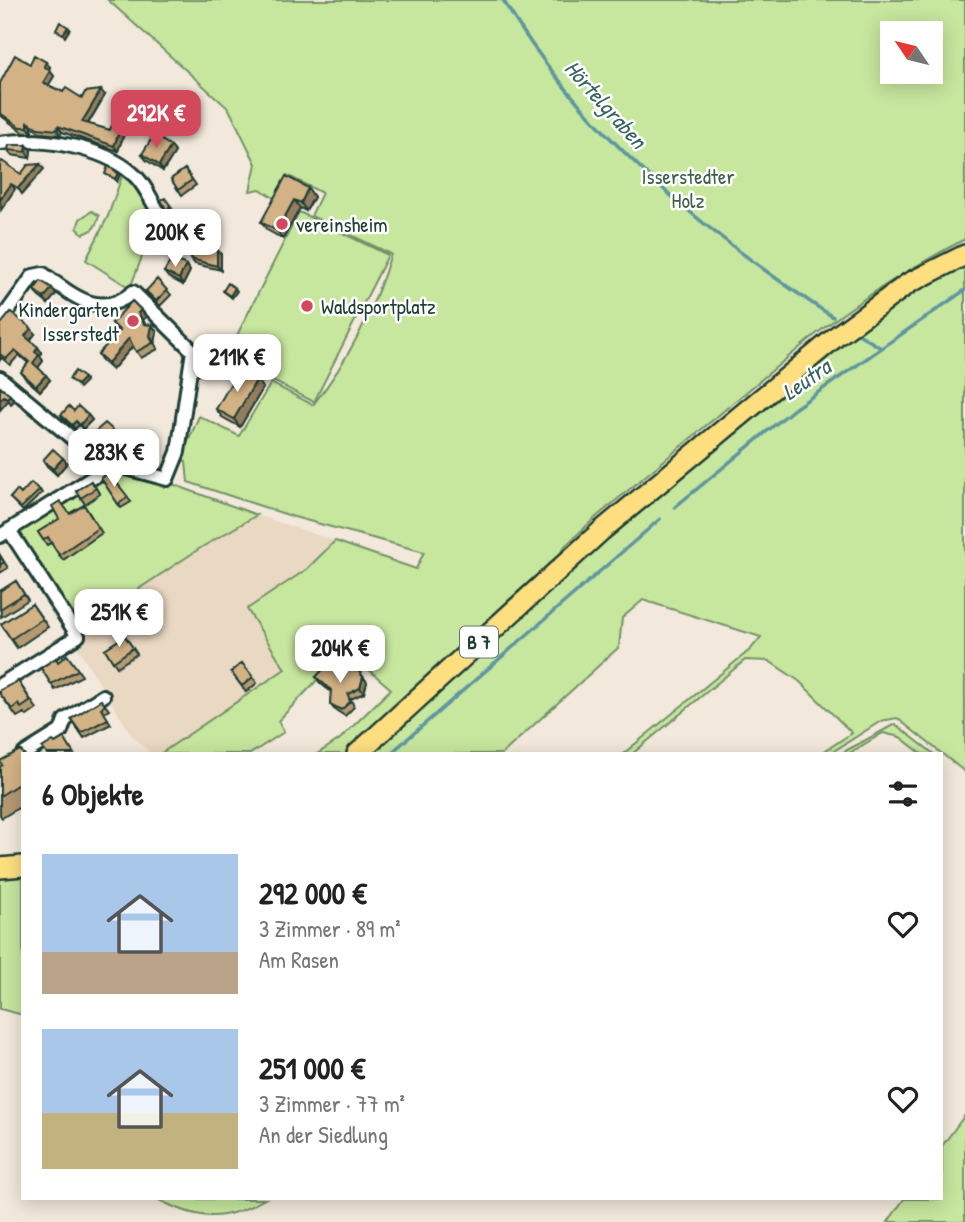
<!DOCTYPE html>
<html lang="de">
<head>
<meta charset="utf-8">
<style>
	:root { --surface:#fff; --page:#f6f6f6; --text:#222; --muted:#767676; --accent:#d1495b }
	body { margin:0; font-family:"Patrick Hand",sans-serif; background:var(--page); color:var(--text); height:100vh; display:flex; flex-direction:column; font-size:26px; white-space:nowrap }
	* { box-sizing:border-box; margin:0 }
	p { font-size:23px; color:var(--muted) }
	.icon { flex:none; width:38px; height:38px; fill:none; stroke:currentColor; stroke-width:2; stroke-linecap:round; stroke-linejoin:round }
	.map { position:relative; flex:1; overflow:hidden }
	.panel { position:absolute; left:21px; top:752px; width:922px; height:448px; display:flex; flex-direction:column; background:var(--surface); border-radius:0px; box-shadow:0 4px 18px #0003 }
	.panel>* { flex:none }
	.needle { width:46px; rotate:305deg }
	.tools { position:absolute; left:880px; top:21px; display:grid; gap:14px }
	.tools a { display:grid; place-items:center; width:63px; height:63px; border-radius:0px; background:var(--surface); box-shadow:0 4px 18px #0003; font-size:35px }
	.price { position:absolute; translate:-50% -60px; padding:0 16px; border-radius:14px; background:#fff; color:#222; font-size:23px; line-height:46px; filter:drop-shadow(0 2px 4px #0008) }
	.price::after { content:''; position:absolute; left:50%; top:42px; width:21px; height:16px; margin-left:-10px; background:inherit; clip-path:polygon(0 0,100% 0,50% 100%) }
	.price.on { background:var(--accent); color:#fff }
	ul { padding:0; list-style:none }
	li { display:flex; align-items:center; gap:21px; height:175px; padding:0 21px }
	li span { display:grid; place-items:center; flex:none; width:196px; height:140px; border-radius:0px; color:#555 }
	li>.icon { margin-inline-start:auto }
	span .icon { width:84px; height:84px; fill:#fffc; stroke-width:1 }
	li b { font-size:30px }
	h2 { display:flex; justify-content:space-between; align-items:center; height:84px; padding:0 21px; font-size:30px }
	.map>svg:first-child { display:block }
	.built { fill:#e9d8c2 }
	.green { fill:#c7e69e; stroke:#739269; stroke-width:2; fill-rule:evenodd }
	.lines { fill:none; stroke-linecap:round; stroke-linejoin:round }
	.stream { stroke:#5e97a0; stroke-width:3.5 }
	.minor-casing { stroke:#1f3d34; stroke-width:18 }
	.primary-casing { stroke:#1f3d34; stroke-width:24 }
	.minor { stroke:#fff; stroke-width:12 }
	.primary { stroke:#fddf80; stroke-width:19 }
	.wall { fill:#b59973; stroke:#1f3d34; stroke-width:2 }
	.shaded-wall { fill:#947d5e; stroke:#1f3d34; stroke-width:2 }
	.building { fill:#d3b286; stroke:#1f3d34; stroke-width:2 }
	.poi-dot { fill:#d1495b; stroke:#fff; stroke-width:2.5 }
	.labels { text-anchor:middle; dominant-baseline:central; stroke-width:5; stroke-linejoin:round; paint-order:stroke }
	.shield { fill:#fff; stroke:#627771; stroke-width:2 }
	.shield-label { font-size:19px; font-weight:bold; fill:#1f3d34 }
	.park-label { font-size:21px; fill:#415f49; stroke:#fff }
	.poi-label { font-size:21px; fill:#1f3d34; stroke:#fff; text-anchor:start }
	.water-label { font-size:23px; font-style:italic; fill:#396261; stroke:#fff }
</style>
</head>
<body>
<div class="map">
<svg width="965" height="1222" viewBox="0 0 965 1222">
	<rect width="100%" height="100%" fill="#f2e8db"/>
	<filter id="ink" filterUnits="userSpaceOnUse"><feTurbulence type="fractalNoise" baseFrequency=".0143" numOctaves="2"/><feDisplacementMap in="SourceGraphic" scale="14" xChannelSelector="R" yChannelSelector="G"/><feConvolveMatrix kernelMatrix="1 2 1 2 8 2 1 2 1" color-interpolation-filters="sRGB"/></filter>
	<g filter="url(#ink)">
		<path class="built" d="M257,515L335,541L307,569L247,609L285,669L160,754H151L130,733L75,643L84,637L78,629L202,547Z"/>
		<path class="green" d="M108,0H965V239C910,268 859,299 810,339L595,518L565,546L557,559L360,745L347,754H317L340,739L391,689L346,650L278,721L284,732L250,754H160L285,669L247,609L307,569L335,541L416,569L424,552L294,517L188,482L186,462L181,458L199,416L239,436L271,383L313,405C350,358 373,311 391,254L311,216L322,193L287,175L274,198L260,189L250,191L256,164L229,109ZM892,33H931V72H892Z
			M122,176L136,185L157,218L130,288L86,260L108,216Z
			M92,211L99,216C96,227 93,231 83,234L77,228L80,219Z
			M299,212L388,255L314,402L226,357Z
			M965,262V772L897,718L881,721L829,754H820L852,733L799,681L769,661L745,660L632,754H623L751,649L761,637L643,600L622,618L619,647L502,754H366C481,648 598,543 718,443C796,377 874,308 965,262Z
			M108,473L164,481L257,515L202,547L78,629L16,533Z
			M895,724L934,754H922L900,737L883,733L848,754H840Z
			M23,872V1015L0,1009V875Z
			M965,1115V1222H888L904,1199H942V1146Z
			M157,1199H265C224,1222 200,1221 157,1199Z"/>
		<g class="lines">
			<path class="stream" d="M503,0C581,131 706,234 833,317
				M857,333L881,348
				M675,507L794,409L965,290
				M390,754L660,519"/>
			<g class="minor-casing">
				<path id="minor" d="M0,143C41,137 102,146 133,174C145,184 152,202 160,215
					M0,322L33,276L43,274C72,294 99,321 133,292L193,351L190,370L218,360
					M0,378L108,468L119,466L167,479L178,452L190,370
					M0,536L108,468
					M0,685L78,636L9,530
					M24,754L61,731L65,720L103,696"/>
			</g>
			<g class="primary-casing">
				<path id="primary" d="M357,754L601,531L838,335L909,283L965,255
					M0,868L23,866"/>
			</g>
			<use href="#minor" class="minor"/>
			<use href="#primary" class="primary"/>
		</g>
		<path class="wall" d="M30,64L50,67L49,70L54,76L48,85L63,92L82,98L105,95L88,124L124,134L118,151L62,132L60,135L41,133L32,127V133H24L0,115V83Z
			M171,146L175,152L163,171L146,160L142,154Z
			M8,150H31L30,158L11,155Z
			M185,169L196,185L182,195L171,179Z
			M308,188L314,197L306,211L300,208L283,239L267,230L261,222Z
			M198,224L202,230L199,243L221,254V270L195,264L191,259L194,249L181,246L177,240Z
			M186,265L190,271L183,285L168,277L164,272Z
			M34,290L56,294L48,304L38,296Z
			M167,290L171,295L160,306L146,291Z
			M146,317L143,320L145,324L152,325L157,332L155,343L158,349L141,358L133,346L112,370L102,361L98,354L119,333L112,323Z
			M0,325L35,334L30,340L42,353L40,356L43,361L38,368L50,380L40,391L25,378L21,372L28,363L19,355L10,365L2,358L0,360Z
			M257,379L263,388L240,427L222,417L216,409Z
			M61,415H88L92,420L83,429L79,425L75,429L64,420Z
			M116,435L103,452L92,443L88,438Z
			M63,458L67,463L57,475L47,466L43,460Z
			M109,473L131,502L121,508L101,478Z
			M91,481L100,494L85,504L76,491Z
			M40,490L42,493L23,511L10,498L21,494Z
			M84,505L102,533L63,560L51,543L47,545L38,532L59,519Z
			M0,555L8,568L0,573Z
			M16,581L28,600L1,617L0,591Z
			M32,604L48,627L17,648L1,624Z
			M125,636L137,654L117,667L105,649Z
			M67,655L82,676L55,690L41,668L58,662Z
			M242,663L257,683L246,692L231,672Z
			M359,671L367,682L364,693L351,699L354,707L345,716L334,709L330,704L331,692L320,683L316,677Z
			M18,681L37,709L27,716L24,713L17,717L0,694Z
			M101,700L109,710L104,713L111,724L84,738L71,719Z
			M23,754V805L2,818L0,815V767Z"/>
		<path class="shaded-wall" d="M68,27L70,29L65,37L63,34Z
			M46,62L50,67L47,72L44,66Z
			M50,71L54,76L47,88L43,83Z
			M101,90L105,95L85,128L82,122Z
			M28,122L32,127V133L28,127Z
			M58,126L62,132L60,135L57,130Z
			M120,129L124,134L118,151L114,146Z
			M27,145L31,150L30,158L26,152Z
			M171,146L175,152L163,171L159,165Z
			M40,164L44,169L22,194L18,188Z
			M118,173L120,175L117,182L115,179Z
			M11,184L15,189L1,210L0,200Z
			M308,188L314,197L306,211L301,203Z
			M294,200L300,208L283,239L277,231Z
			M170,205L172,208L169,214L167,211Z
			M198,224L202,230L197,250L193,244Z
			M217,249L221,254V270L217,266Z
			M186,265L190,271L183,285L179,279Z
			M52,288L56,294L48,304L44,298Z
			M235,288L237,291L232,298L230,296Z
			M141,310L146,317L143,320L149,331L138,313Z
			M152,325L157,332L155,343L158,349L150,336Z
			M31,328L35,334L29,342L25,336Z
			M129,338L134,345L112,370L108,363Z
			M38,347L42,353L40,356L43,361L37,369L33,363L35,352Z
			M46,375L50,380L40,391L36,386Z
			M84,378L86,381L79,388L77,385Z
			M257,379L263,388L240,427L234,419Z
			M10,395L14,401L11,404L7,398Z
			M4,396L8,401L0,410V400Z
			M88,415L92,420L83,429L80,425Z
			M76,421L79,425L75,429L72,425Z
			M113,430L116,435L103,452L99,447Z
			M63,458L67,463L57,475L53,469Z
			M363,677L367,682L364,693L360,688Z"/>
		<path class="building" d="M60,22L68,27L63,34L56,30Z
			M15,55L30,64L34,55L46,62L44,66L50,71L43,83L63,92L66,88L82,98L85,92L101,90L82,122L110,130L112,125L120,129L114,146L58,126L57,130L38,128L28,122V127H20L0,113V83Z
			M154,135L171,146L159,165L142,154Z
			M9,145H27L26,152L8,150Z
			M2,161L21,174L28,165L40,164L18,188L11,184L0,200V164Z
			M108,166L118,173L115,179L105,174Z
			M185,169L192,180L178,190L171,179Z
			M286,176L308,188L301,203L294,200L277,231L261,222Z
			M165,198L170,205L167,211L161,200Z
			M178,220L198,224L193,244L177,240Z
			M196,242L217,249V266L191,259Z
			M172,258L186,265L179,279L164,272Z
			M157,279L167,290L156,301L146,291Z
			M41,281L52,288L44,298L34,290Z
			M228,283L235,288L230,296L223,291Z
			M132,301L141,310L138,313L144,324L152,325L150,336L153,343L136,352L129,338L108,363L98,354L120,331L112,323Z
			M11,312L31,328L25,336L38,347L35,352L39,355L33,363L46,375L36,386L21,372L29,362L15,350L6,359L0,354V325Z
			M239,369L257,379L234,419L216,409Z
			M75,371L84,378L77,385L69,379Z
			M0,387L10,395L7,398L4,396L0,400Z
			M69,406L74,411L78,406L88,415L80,425L76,421L72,425L61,415Z
			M105,423L113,430L99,447L88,438Z
			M53,449L63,458L53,469L43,460Z
			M109,473L128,497L118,504L101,478Z
			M91,481L96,488L81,498L76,491Z
			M31,483L40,490L21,508L10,498L17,490L21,494Z
			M60,501L70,514L84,505L98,528L59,555L48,537L43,540L38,532L59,519L52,506Z
			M0,556L4,562L0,565Z
			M16,581L24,594L0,609V591Z
			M32,604L42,619L11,639L1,624Z
			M125,636L133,648L113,662L105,649Z
			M67,655L78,670L51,684L41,668L56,658L58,662Z
			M242,663L253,677L242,686L231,672Z
			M328,664L340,674L351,669L359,671L363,677L360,688L348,694L350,702L341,710L330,704L331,690L316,677Z
			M18,681L31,701L21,708L18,704L12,709L0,694V690Z
			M101,700L105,705L101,708L108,719L81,733L71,719Z
			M64,738L74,754H47L42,748L53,741L55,743Z
			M20,750L24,754H23V781L0,796V767L2,765L0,761Z"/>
	</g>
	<g class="poi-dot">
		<circle cx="282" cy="224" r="7"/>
		<circle cx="307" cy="306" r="7"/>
		<circle cx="133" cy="321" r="7"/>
	</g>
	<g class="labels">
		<rect class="shield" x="460" y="626.5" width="38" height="31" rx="5"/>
		<g class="shield-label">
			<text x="479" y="642">B 7</text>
		</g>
		<g class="park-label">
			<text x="688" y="176">Isserstedter<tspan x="688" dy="24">Holz</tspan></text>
		</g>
		<g class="poi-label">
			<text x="296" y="224">vereinsheim</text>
			<text x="321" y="306">Waldsportplatz</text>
			<text x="119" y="309" text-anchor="end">Kindergarten<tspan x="119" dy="24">Isserstedt</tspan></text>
		</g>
		<g class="water-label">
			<text transform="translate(606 104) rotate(48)">Hörtelgraben</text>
			<text transform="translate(806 379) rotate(-35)">Leutra</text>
		</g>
	</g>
</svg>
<div class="tools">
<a><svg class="needle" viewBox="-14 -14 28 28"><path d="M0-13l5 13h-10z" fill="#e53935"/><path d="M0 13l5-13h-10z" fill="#767676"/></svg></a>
</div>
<b class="price on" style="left:156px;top:150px">292K €</b>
<b class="price" style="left:175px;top:269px">200K €</b>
<b class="price" style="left:237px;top:394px">211K €</b>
<b class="price" style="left:114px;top:489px">283K €</b>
<b class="price" style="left:119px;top:649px">251K €</b>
<b class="price" style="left:340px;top:685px">204K €</b>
<section class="panel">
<h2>6 Objekte<svg class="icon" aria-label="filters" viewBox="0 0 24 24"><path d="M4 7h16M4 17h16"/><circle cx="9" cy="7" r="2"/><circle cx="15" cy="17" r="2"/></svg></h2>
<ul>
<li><span style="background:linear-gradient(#a9c7e8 70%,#b9a48a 0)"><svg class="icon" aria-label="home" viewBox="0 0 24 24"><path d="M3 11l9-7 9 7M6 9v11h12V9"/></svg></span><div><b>292 000 €</b><p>3 Zimmer · 89 m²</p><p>Am Rasen</p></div><svg class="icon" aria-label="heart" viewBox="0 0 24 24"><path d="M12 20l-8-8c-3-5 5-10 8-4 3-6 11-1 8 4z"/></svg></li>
<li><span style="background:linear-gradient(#a9c7e8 60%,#c2b280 0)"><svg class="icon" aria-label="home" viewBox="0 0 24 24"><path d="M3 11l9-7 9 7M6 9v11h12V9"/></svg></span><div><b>251 000 €</b><p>3 Zimmer · 77 m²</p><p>An der Siedlung</p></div><svg class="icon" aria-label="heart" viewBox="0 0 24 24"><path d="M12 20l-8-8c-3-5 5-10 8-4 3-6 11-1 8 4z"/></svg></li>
</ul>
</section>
</div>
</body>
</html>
